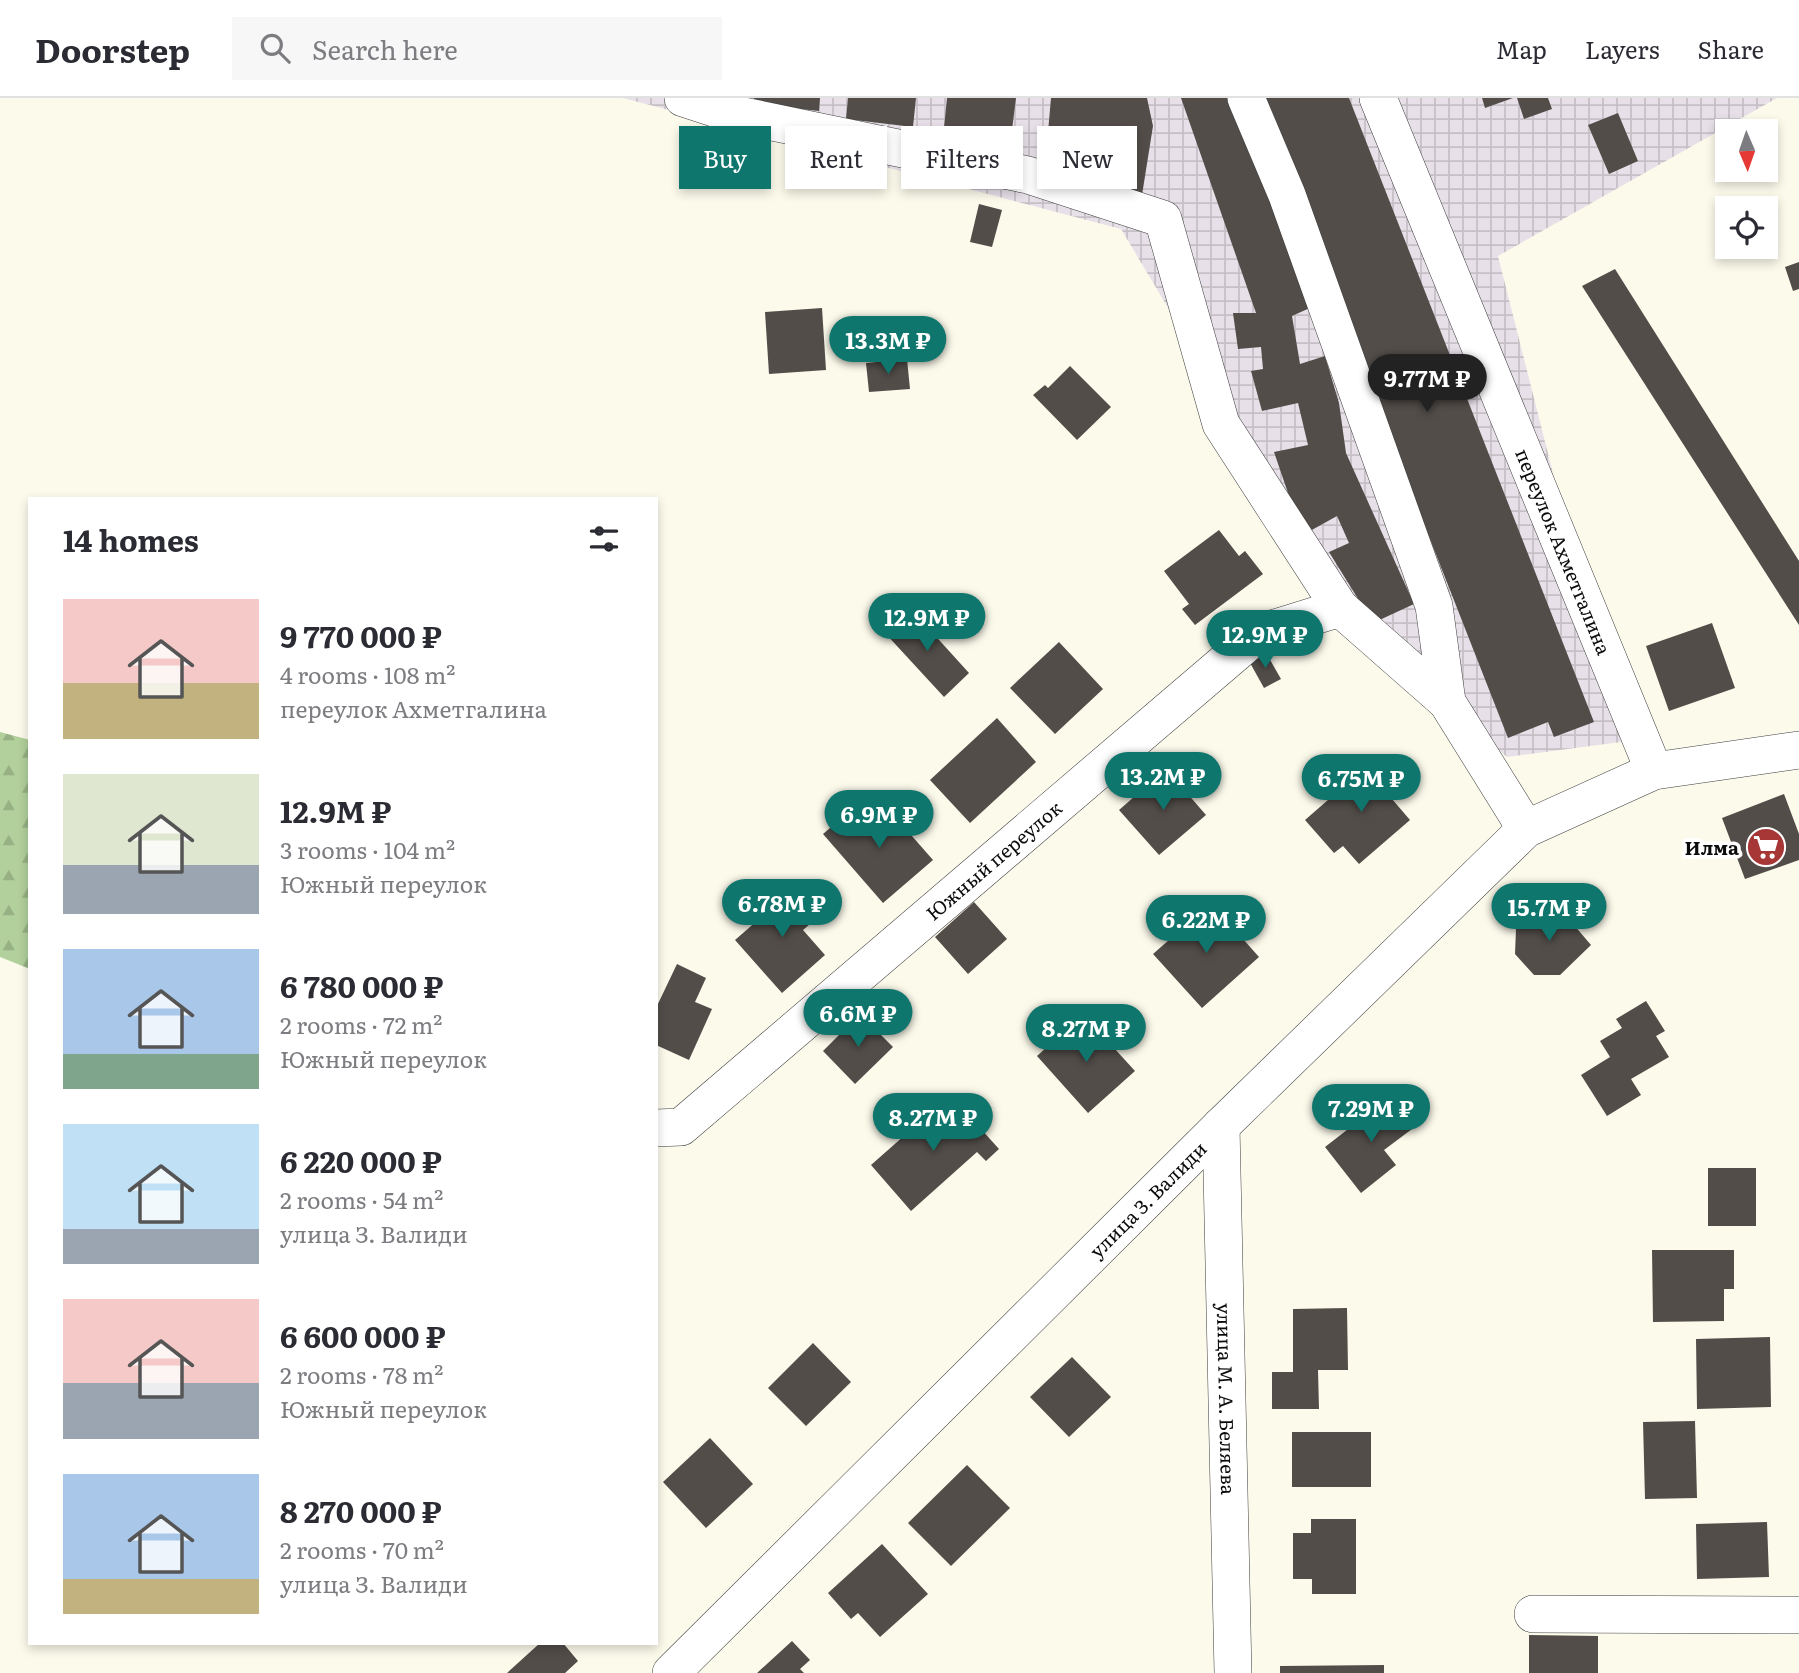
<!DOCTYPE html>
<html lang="en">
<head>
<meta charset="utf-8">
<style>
	:root { --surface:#fff; --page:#f7f7f7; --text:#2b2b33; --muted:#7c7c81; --line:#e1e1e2; --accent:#0f766e }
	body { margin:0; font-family:Literata,serif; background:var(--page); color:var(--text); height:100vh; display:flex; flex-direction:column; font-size:26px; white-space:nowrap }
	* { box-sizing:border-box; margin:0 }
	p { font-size:23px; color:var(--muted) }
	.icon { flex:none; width:38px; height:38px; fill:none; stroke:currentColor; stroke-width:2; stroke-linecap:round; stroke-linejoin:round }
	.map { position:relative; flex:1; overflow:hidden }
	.drawer { position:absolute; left:28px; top:399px; width:630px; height:1148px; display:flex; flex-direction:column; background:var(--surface); border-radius:0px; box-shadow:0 4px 10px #0003 }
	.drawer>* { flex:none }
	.hud { position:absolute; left:679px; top:28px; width:665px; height:63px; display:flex; gap:14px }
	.needle { width:46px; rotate:178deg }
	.fabs { position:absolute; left:1715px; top:21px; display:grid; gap:14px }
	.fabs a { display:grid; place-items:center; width:63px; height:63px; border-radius:0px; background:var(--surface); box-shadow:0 4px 10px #0003; font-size:35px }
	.price { position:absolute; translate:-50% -60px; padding:0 16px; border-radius:24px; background:var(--accent); color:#fff; font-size:23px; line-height:46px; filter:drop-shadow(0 2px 4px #0008) }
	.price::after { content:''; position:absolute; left:50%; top:42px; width:21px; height:16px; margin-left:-10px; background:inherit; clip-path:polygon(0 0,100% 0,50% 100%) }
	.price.active { background:#222; color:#fff }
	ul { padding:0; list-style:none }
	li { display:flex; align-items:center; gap:21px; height:175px; padding:0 35px }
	li span { display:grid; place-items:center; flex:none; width:196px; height:140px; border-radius:0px; color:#555 }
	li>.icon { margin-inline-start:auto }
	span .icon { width:84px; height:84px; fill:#fffc; stroke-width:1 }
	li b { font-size:30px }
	h2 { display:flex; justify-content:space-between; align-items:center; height:84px; padding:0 35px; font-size:30px }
	.pill { padding:0 24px; border-radius:0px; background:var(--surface); box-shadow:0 4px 10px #0003; font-size:24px; line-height:63px }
	.pill.active { background:var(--accent); color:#fff }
	header { display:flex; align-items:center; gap:42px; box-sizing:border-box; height:98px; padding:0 35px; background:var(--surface); border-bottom:2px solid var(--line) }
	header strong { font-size:33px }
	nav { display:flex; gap:38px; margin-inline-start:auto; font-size:24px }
	.search { width:490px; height:63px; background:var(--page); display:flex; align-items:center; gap:18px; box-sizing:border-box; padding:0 24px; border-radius:0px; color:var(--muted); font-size:26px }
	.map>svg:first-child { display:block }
	.industrial { fill:url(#industrial-grid) }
	.forest { fill:url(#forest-firs) }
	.building { fill:#524d49 }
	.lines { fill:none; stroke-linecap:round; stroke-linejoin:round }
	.minor-casing { stroke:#3e3e3e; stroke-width:38 }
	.minor { stroke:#fff; stroke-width:37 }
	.labels { text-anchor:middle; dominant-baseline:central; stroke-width:7; stroke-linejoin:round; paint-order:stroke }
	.street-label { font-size:19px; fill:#0b0b0b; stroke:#fff }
	.poi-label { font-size:19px; font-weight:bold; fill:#0b0b0b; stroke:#fff; text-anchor:end }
</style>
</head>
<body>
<header>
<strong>Doorstep</strong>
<div class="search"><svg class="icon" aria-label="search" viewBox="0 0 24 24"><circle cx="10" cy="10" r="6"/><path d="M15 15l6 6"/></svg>Search here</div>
<nav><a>Map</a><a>Layers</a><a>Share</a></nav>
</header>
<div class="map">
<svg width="1799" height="1575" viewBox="0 0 1799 1575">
	<defs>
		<pattern id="industrial-grid" width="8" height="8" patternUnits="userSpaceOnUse" patternTransform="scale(1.75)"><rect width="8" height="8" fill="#e8e0e9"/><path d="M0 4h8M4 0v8" fill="none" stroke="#c6bfc6"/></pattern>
		<pattern id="forest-firs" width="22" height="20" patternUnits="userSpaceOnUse" patternTransform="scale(1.75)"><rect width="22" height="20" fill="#b1d09b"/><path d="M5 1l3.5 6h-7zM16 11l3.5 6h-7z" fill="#97b184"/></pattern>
	</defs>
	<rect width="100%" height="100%" fill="#fcfaeb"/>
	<path class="industrial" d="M623,0H1777L1498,158L1621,644L1507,659L1365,540L1121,131Z"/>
	<path class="forest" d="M0,634L30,642V871L0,859Z"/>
	<path class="building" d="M754,0H820L819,13L753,6Z
		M848,0H916L913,29L846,21Z
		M947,0H1016L1010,48L943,40Z
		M1051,0H1147L1153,28L1142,97L1115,91L1118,72L1079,64L1077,73L1045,68Z
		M1181,0H1236L1312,209L1292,218L1300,266L1325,258L1339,305L1346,355L1414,506L1373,525L1329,454L1349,445L1337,418L1310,433L1288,395L1274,354L1308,347L1298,305L1262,313L1251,273L1263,271L1261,249L1238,251L1233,215H1256Z
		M1257,0H1349L1594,624L1554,639L1548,624L1508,640Z
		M1482,0H1513L1485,10Z
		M1517,0H1548L1552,11L1524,21Z
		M1618,15L1638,63L1609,76L1588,27Z
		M979,106L1002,112L992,149L970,144Z
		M1799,164V191L1793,193L1785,169Z
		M1615,171L1799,463V527L1582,188Z
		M822,210L826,272L769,276L765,214Z
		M907,261L910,291L869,294L866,265Z
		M1070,268L1111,309L1077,342L1033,297L1045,287L1048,290Z
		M1219,432L1239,458L1245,453L1263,476L1195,527L1182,511L1189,506L1164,473Z
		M911,511L969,575L944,599L885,535Z
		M1712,525L1735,590L1669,613L1646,548Z
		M1059,544L1103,591L1055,636L1010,590Z
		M1265,553L1281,581L1264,590L1249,563Z
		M997,620L1036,664L970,725L930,682Z
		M1375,661L1402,692L1392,701L1410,722L1359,766L1343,748L1334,755L1305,722Z
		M1166,671L1206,717L1159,757L1119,712Z
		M1784,696L1799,736V762L1745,781L1722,720Z
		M883,705L933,762L883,805L823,736L850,713L860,724Z
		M785,783L817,820L803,832L825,857L782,895L735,842L767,814L760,805Z
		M974,804L1007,841L968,876L935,839Z
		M1211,805L1259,859L1202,910L1153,856Z
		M1562,813L1591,847L1560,877H1534L1515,856L1516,831L1532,814Z
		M677,866L706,880L695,904L712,911L689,962L656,947V910Z
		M1646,903L1665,933L1656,938L1669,959L1631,981L1641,997L1607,1018L1581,977L1610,959L1600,943L1622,930L1616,921Z
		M860,916L893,949L855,986L823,953Z
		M1083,916L1135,973L1088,1015L1037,958Z
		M1392,997L1416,1028L1384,1052L1396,1067L1361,1095L1325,1049Z
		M954,1001L999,1051L986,1063L977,1054L911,1113L871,1067L939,1007L942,1011Z
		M1708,1070H1756V1128H1708Z
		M1652,1152H1734V1191H1724V1223L1653,1224Z
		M1347,1210L1348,1272H1318L1319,1311H1272V1274H1293V1211Z
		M1770,1239L1771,1309L1697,1311L1696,1241Z
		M813,1245L851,1284L806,1328L768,1290Z
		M1072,1259L1111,1299L1069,1339L1030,1299Z
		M1695,1323L1697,1400L1645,1401L1643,1324Z
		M1292,1334H1371V1389H1292Z
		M710,1340L753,1386L706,1430L663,1384Z
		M967,1367L1010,1410L951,1468L908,1425Z
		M1311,1421H1356V1496H1312V1481H1293V1435H1311Z
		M1767,1424L1769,1479L1697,1481L1696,1426Z
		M882,1446L928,1496L880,1539L858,1515L851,1521L828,1495Z
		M1529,1537L1598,1538V1575H1529Z
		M792,1543L810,1562L800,1571L804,1575H757Z
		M540,1545H563L578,1563L565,1575H507Z
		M1384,1567V1575H1280V1568Z"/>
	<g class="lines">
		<g class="minor-casing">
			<g id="minor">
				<path d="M683,0L729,15L1028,77L1163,121L1221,326L1340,510L1447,604L1526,731"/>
				<path d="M1246,0L1287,97L1434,508L1447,604"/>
				<path id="s1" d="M1378,0L1654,673"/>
				<path id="s2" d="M1221,1028L1233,1575"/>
				<path id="s3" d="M656,1030L681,1029L1259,535L1340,510"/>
				<path d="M1533,1516L1799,1517"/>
				<path id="s4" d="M671,1575L1221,1028L1526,731L1654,673L1799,652"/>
			</g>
		</g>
		<use href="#minor" class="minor"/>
	</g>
	<defs>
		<g id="supermarket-disc" transform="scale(2.0125)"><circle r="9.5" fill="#a73637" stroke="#fff"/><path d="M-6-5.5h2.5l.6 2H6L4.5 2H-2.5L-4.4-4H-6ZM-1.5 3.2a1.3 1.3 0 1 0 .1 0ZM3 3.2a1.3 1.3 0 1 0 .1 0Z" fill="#fff"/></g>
	</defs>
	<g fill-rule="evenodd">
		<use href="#supermarket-disc" x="1766" y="749"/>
	</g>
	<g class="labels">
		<g class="street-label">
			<text stroke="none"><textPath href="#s1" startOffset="490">переулок Ахметгалина</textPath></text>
			<text stroke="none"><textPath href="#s3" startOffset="436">Южный переулок</textPath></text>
			<text stroke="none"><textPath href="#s4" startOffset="672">улица З. Валиди</textPath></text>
			<text stroke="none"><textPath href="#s2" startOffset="273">улица М. А. Беляева</textPath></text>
		</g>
		<g class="poi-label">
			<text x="1739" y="749">Илма</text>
		</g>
	</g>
</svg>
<div class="fabs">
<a><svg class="needle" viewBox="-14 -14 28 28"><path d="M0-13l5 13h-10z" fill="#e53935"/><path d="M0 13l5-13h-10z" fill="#7c7c81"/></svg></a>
<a><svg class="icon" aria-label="locate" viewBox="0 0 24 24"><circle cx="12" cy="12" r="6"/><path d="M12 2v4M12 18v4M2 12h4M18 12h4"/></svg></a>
</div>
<b class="price" style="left:888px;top:278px">13.3M ₽</b>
<b class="price active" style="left:1427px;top:316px">9.77M ₽</b>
<b class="price" style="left:927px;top:555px">12.9M ₽</b>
<b class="price" style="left:1265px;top:572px">12.9M ₽</b>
<b class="price" style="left:1163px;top:714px">13.2M ₽</b>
<b class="price" style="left:1361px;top:716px">6.75M ₽</b>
<b class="price" style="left:879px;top:752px">6.9M ₽</b>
<b class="price" style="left:782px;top:841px">6.78M ₽</b>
<b class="price" style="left:1549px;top:845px">15.7M ₽</b>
<b class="price" style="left:1206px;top:857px">6.22M ₽</b>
<b class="price" style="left:858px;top:951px">6.6M ₽</b>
<b class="price" style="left:1086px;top:966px">8.27M ₽</b>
<b class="price" style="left:1371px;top:1046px">7.29M ₽</b>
<b class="price" style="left:933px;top:1055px">8.27M ₽</b>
<div class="hud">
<a class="pill active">Buy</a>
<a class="pill">Rent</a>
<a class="pill">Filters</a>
<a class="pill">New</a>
</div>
<section class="drawer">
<h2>14 homes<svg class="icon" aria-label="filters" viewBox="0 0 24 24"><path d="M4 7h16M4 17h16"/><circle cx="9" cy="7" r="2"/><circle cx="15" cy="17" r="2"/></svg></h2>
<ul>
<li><span style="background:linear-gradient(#f6c9c9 60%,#c2b280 0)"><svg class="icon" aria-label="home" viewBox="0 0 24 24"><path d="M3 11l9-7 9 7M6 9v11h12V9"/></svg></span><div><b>9 770 000 ₽</b><p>4 rooms · 108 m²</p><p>переулок Ахметгалина</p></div></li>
<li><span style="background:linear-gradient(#dfe7d0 65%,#9aa5b1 0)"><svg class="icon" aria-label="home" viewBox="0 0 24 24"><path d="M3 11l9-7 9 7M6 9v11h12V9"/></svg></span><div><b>12.9M ₽</b><p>3 rooms · 104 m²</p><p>Южный переулок</p></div></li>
<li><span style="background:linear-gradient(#a9c7e8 75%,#7fa58c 0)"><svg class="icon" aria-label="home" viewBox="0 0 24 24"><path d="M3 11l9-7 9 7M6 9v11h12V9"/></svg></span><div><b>6 780 000 ₽</b><p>2 rooms · 72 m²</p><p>Южный переулок</p></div></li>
<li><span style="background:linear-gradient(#bfe0f5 75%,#9aa5b1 0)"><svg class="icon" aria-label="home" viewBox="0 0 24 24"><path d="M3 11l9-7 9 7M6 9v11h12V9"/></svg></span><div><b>6 220 000 ₽</b><p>2 rooms · 54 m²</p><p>улица З. Валиди</p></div></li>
<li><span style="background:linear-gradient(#f6c9c9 60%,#9aa5b1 0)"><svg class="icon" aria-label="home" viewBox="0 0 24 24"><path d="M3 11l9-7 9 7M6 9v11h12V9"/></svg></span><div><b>6 600 000 ₽</b><p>2 rooms · 78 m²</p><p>Южный переулок</p></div></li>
<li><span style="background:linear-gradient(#a9c7e8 75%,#c2b280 0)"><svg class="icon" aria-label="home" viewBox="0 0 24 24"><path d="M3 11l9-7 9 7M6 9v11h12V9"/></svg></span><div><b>8 270 000 ₽</b><p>2 rooms · 70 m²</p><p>улица З. Валиди</p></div></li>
</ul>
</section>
</div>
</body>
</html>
